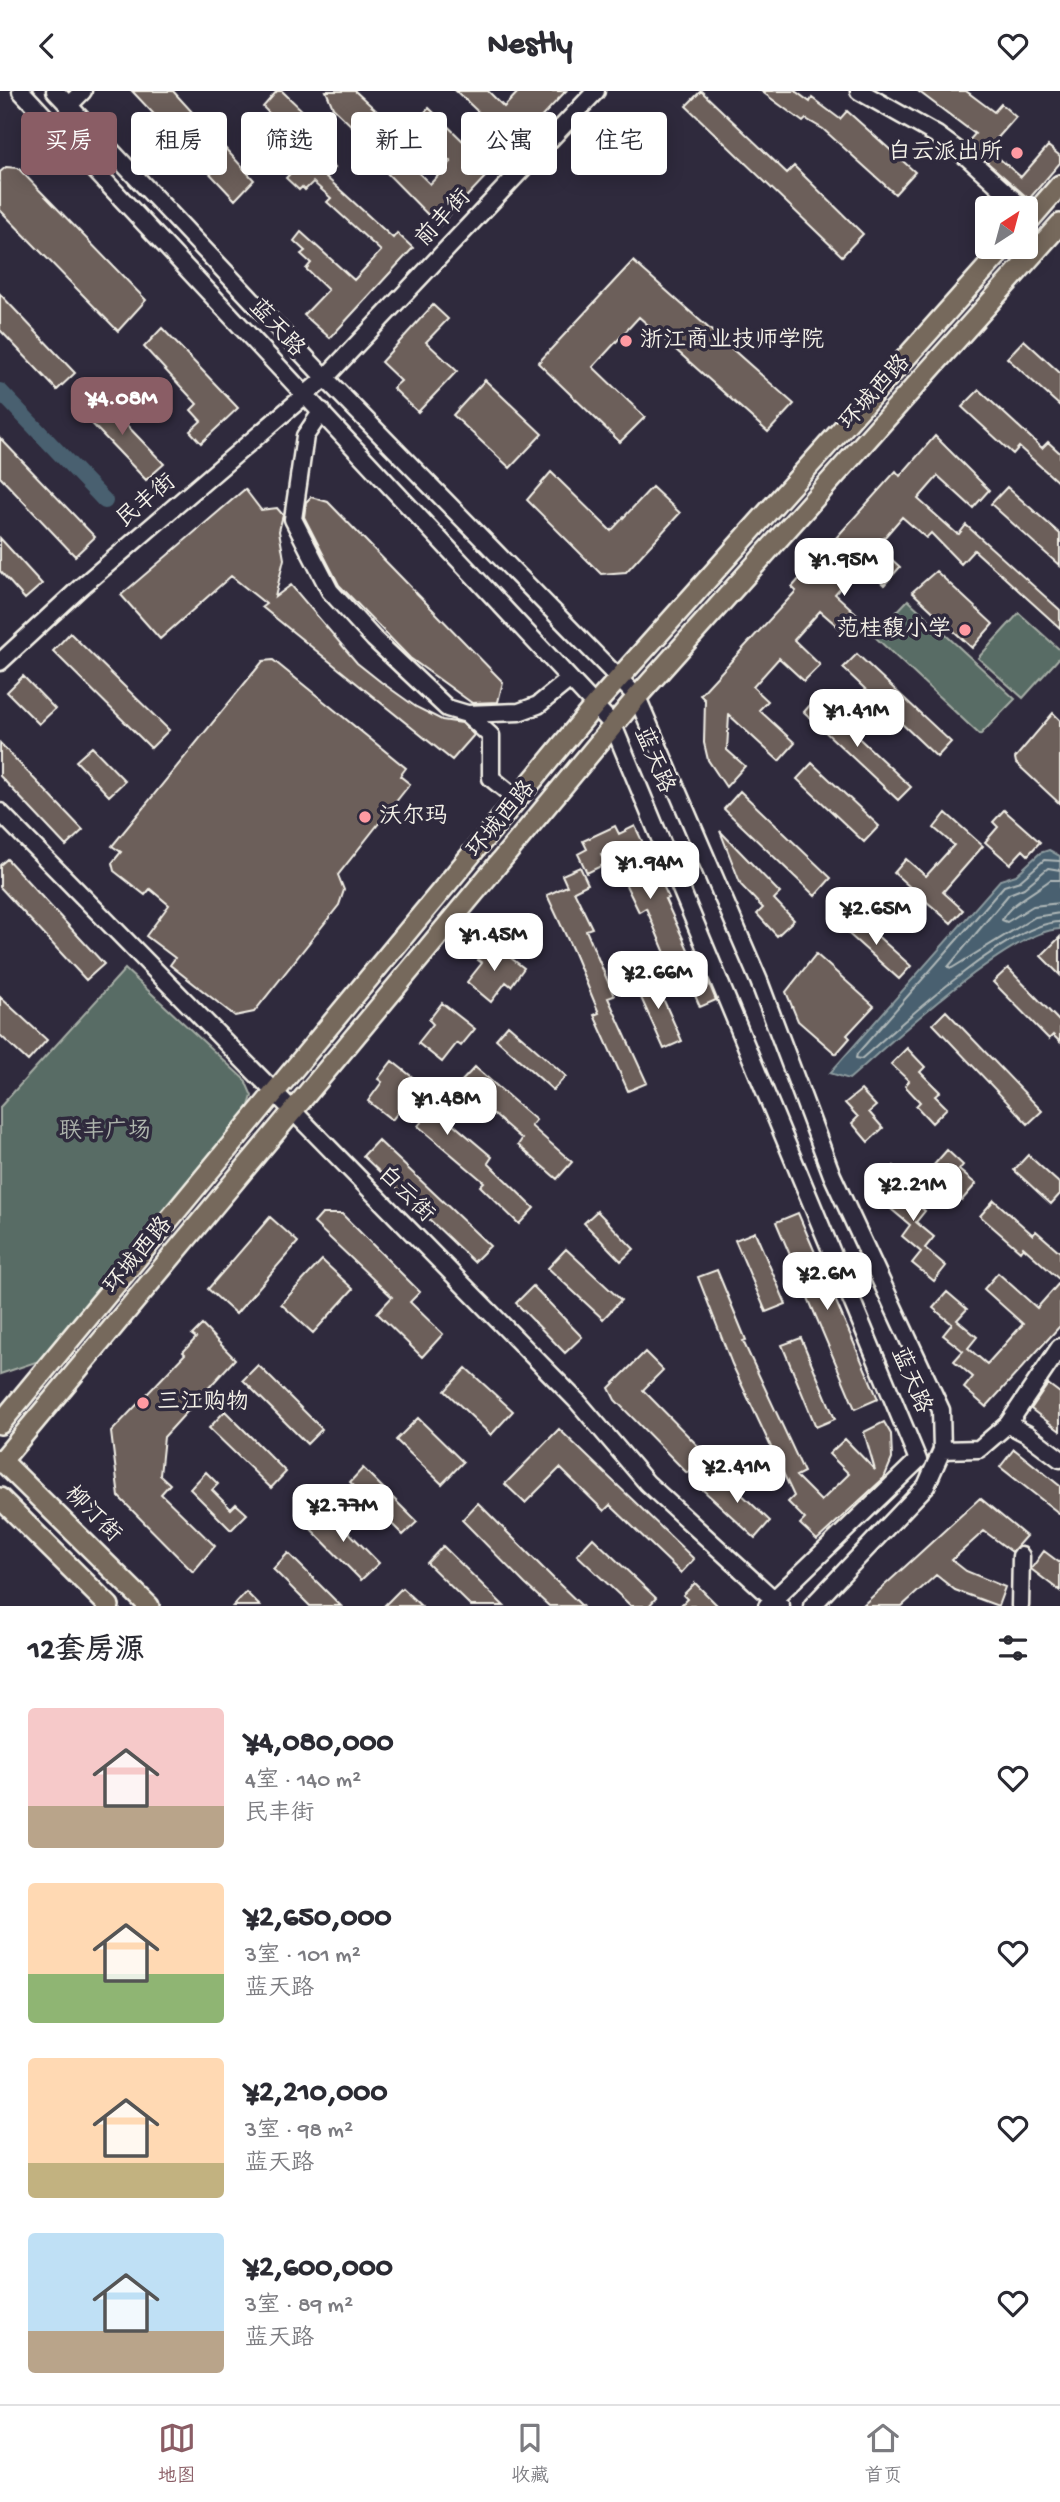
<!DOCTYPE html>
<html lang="zh">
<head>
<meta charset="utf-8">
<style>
	:root { --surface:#fff; --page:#f2f2f3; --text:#2b2b33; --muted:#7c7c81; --line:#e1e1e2; --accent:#8a5d65 }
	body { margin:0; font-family:"Gochi Hand","LXGW WenKai TC",sans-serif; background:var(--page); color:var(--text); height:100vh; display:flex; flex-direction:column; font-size:26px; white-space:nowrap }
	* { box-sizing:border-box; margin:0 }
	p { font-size:23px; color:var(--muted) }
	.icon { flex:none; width:38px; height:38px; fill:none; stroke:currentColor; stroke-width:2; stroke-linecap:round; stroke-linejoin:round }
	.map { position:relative; height:1515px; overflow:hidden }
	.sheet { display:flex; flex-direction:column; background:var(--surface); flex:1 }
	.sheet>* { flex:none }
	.banner { position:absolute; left:21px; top:21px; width:700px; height:63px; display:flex; gap:14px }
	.needle { width:46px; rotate:36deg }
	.tools { position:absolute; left:975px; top:105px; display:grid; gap:14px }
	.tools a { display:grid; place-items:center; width:63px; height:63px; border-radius:7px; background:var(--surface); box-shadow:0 4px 18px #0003; font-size:35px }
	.price { position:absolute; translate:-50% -60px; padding:0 16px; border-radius:14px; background:#fff; color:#222; font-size:23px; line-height:46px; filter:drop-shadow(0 2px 4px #0008) }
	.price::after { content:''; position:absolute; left:50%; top:42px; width:21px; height:16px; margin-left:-10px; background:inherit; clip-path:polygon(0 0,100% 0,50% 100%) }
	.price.active { background:var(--accent); color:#fff }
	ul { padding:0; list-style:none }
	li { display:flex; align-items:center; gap:21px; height:175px; padding:0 28px }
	li span { display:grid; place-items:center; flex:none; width:196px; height:140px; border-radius:7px; color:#555 }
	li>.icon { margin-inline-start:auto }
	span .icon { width:84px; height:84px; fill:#fffc; stroke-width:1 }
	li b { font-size:30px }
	h2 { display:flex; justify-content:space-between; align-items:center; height:84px; padding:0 28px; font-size:30px }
	.tag { padding:0 24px; border-radius:7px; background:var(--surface); box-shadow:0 4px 18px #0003; font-size:24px; line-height:63px }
	.tag.active { background:var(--accent); color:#fff }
	header { display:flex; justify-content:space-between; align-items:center; height:91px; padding:0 28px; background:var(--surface); font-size:32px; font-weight:800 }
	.tab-bar { display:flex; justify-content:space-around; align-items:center; height:98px; border-top:2px solid var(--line); background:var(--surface); font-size:19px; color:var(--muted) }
	.tab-bar a { display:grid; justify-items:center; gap:4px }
	.tab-bar .active { color:var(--accent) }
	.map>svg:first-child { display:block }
	.green { fill:#596c65; stroke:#a6aea6; stroke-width:2 }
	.water { fill:#48616f; stroke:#8d9b9f; stroke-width:2 }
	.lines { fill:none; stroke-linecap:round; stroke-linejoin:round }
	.shore { stroke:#afb7b8; stroke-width:2 }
	.canal { stroke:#48616f; stroke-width:16 }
	.building { fill:#6c5e5a; stroke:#f4f1e8; stroke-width:2 }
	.minor-casing { stroke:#f4f1e8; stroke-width:21 }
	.major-casing { stroke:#f4f1e8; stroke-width:24 }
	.minor { stroke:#2f2a3d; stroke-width:16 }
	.major { stroke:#76695c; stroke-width:19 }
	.poi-dot { fill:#ff9aa2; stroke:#2f2a3d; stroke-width:2.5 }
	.labels { text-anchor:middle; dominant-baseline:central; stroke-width:7; stroke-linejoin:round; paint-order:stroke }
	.poi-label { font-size:23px; fill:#f4f1e8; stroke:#2f2a3d; text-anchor:start }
	.street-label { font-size:23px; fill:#f4f1e8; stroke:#2f2a3d }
	.park-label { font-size:23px; fill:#aeb5ad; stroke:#2f2a3d }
</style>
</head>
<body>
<header><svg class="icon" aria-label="back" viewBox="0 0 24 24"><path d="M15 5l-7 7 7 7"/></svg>Nestly<svg class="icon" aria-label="heart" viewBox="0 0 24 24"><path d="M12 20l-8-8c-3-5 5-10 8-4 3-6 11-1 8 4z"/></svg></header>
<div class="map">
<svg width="1060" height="1515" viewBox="0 0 1060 1515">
	<rect width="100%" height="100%" fill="#2f2a3d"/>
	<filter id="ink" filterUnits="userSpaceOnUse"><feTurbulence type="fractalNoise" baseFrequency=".0143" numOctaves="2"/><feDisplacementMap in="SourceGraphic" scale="14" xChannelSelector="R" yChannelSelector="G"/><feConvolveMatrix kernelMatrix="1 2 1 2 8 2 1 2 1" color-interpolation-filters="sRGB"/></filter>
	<g filter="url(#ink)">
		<path class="green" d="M908,509L1015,608L980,644L874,545Z
			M1019,522L1060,559V566L1023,607L978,567Z
			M125,878L245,989L252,1005L248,1018L39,1270L0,1283V1016Z"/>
		<path class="water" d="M1049,759L1060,765V838C1010,839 890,952 849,988L830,982L1000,789L1016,784L1040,762Z"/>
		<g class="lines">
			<path class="shore" d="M1060,770L1044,769L1020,790L1004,795L857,963L856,967L861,968C900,934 1012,830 1060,831
				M1060,779L1048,777L1024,797L1009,803L948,876L952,877L1035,826L1060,822
				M1060,789H1050C1035,801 1009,813 1002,829L1007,831L1033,815L1060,812"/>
			<path class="canal" d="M0,300L105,410"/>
		</g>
		<path class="building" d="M132,0H173L254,89L235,109Z
			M277,0H282L307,24L291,42L285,37L278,46L274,43L271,46L258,34L269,22L263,16Z
			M326,0H355L390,32L380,44L430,93L451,71L412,34L429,17L467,54L489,31L456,0H488L504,16L519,0H566L439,135L377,72L383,65L333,17Z
			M701,0L787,82L794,75L863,143L842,165L686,15Z
			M761,0H795L810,11L812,7L840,28L847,20L915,81L895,103L823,38L806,28L803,31Z
			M918,0H966L994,21L1001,13L1016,26L988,58L1021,86L1048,55L1060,65V72L1029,108L966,53L975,43Z
			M306,50L335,77L326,86L393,147L397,142L413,157L330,247L304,224L328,199L306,178L311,172L301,163L305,160L294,150L301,141L354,189L381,160L327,111L331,107L313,91L305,99L302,96L299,99L286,87L297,75L289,68Z
			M6,76L18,77L146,209L118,240L0,119V81Z
			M633,170L794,313L768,341L639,226L593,276L645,326L620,351L538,272Z
			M0,203L75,282L57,299L0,239Z
			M433,214L448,228L426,251L457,280L418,321L393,297L401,290L381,271Z
			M162,237L238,317L201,352L190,340L201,330L191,319L197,313L144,256Z
			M1024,249L1060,282V315L1007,267Z
			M485,289L542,343L510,377L453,324Z
			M979,299L1042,357L1048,351L1060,362V393L1019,356L1013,363L962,316Z
			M97,303L164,373L146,389L79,319Z
			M935,345L989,399L973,417L938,385L918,408L956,442L959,443L966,434L1060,519V537L974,459L961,473L931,442L926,447L902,426L877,455L900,476L884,494L861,472L835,503L857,523L842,539L820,520L794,549L820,574L804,590L779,567L753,596L768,610L759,619L795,652L779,670L729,624L727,659L745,675L726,696L708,669L704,652L705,609L700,604L796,500L792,496L896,380L900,385Z
			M0,347L95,446L75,465L0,386Z
			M551,381L611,440L652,396L680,422L626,481L601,483L527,409Z
			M1007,396L1060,443V475L991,413Z
			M245,398L261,419L277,417L283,424L279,440L284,468L275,506L291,494L357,572L381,591L416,616L442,629L462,632L474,644L452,669L262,516L266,513L231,485L160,548L121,504Z
			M311,406L328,411L503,591L498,611L472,612L410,567L339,494L304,426L306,411Z
			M0,447L42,493L25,508L0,480Z
			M936,480L993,533L972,557L912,501Z
			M70,542L169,639L151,657L53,560Z
			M857,563L951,651L937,666L843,577Z
			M273,569L406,677L400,685L410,693L338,784L344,799L339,814L254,921L235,925L170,874L175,867L146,845L169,814L150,798L145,804L114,780L112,772L121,761L112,755L263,570Z
			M23,585L55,618L39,633L7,601Z
			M816,607L911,696L898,709L804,621Z
			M1053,622L1060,629V713L1016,672L1015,667Z
			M0,652L83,739L66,755L0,685Z
			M92,656L125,690L109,705L76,670Z
			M812,672L879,735L864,751L797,688Z
			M740,700L831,787L815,805L724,718Z
			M1004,719L1040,751L1028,764L1023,759L1010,773L985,751L998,736L993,731Z
			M946,722L983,755L943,801L963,819L951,832L894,782L906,768L926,785L954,754L934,737Z
			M615,735L619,743L635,735L669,807L665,808L690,863L696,861L716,909L700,916L680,870L670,874L646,817L639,821L622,786L633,781L621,754L601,763L605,773L587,782L578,763L587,758L583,750Z
			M720,740L780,802L774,808L794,829L777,845L757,823L763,817L741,794Z
			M7,768L104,873L86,889L0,796V774Z
			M580,776L588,793L574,800L592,837L586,839L614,905L608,907L647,992L628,1000L594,924L599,922L574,862L547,804L567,795L562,784Z
			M853,823L911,875L899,888L841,836Z
			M1060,846V884L1041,865Z
			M491,852L524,877L511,895L506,891L491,911L467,891L482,872L478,869Z
			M816,863L874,915L847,944L850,947L836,963L798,930L786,901Z
			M1008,877L1060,931V951L1053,944L1049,948L993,891Z
			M652,883L682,950L664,958L634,891Z
			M0,906L47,949L28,970L0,944Z
			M442,912L475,938L461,955L457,952L442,971L418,952L433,933L429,929Z
			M946,920L1042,1020L1028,1033L933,933Z
			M508,934L566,985L553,999L496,948Z
			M907,957L925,976L920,981L940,1001L935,1005L947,1017L932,1032L916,1015L920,1011L905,995L909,990L891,973Z
			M392,970L425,996L419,1004L492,1066L488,1072L534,1117L519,1133L480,1095L484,1091L418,1035L426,1025L407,1010L392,1029L368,1010L382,991L378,988Z
			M475,976L536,1029L531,1035L572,1071L557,1088L518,1054L522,1048L459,993Z
			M861,999L876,1015L869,1021L883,1037L868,1051L852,1032L858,1026L845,1012Z
			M378,1049L490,1155L474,1171L363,1065Z
			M947,1059L963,1074L959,1079L976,1093L962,1109L945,1094L949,1088L933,1075Z
			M1028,1064L1060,1093V1103L1051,1113L1014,1079Z
			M894,1075L915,1092L905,1104L925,1120L916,1131L934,1146L925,1157L946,1175L934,1190L912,1172L921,1161L902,1145L910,1134L891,1118L900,1107L881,1091Z
			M994,1109L1033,1144L1036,1140L1060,1161V1189L1023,1156L1020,1160L980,1125Z
			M597,1120L634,1158L621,1170L584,1132Z
			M798,1122L878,1308L855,1318L776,1131Z
			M322,1123H342L420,1201L410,1211L443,1243L422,1266L377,1222L392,1206L314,1132Z
			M270,1126L298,1151L236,1223L208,1198Z
			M755,1141L786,1213L766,1221L735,1149Z
			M566,1158L621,1209L603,1228L548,1177Z
			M322,1169L353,1198L313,1242L281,1213Z
			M717,1179L746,1249L743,1250L804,1381L796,1385L821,1410L849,1383L829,1363L845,1348L875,1379L864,1341L884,1331L891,1343L892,1368L884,1387L817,1449L800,1433L805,1428L788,1411L794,1405L732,1273L698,1186Z
			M998,1182L1037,1217L1060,1191V1235L986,1316L964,1297L973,1286L954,1270L963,1260L943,1244L952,1233L933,1217L947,1201L967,1218L957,1229L977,1246L968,1257L987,1273L1023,1233L984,1198Z
			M533,1195L582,1246L565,1262L516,1212Z
			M202,1234L235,1268L164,1346L160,1384L170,1393L161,1403L215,1455L193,1481L119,1406L111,1341L185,1263L183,1261L196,1247L192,1244Z
			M801,1247L835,1328L816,1336L782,1254Z
			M645,1261L663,1279L643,1299L706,1363L687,1382L615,1309L609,1297Z
			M258,1274L322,1338L307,1353L243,1289Z
			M466,1277L513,1320L491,1344L445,1300Z
			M1048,1293L1060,1302V1340L1031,1318Z
			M225,1320L286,1381L271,1397L209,1337Z
			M418,1327L463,1371L442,1393L396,1349Z
			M559,1338L694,1468L681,1482L610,1414L604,1420L560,1377L525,1412L505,1393Z
			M1014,1358L1060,1395V1423L1000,1376Z
			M363,1377L417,1431L403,1444L350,1391Z
			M206,1381L218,1393L212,1399L231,1418L236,1413L247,1423L231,1439L190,1398Z
			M719,1382L770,1430L755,1447L703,1399Z
			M980,1407L1026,1445L1012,1461L984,1440L952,1469L966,1480L1005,1496L998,1515L955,1499L936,1484L902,1515H862Z
			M478,1412L554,1488L582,1515H549L525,1493L462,1429Z
			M325,1417L379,1472L361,1489L307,1434Z
			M593,1447L656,1507L649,1515H631L577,1464Z
			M443,1455L504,1515H471L427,1472Z
			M1044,1460L1060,1472V1500L1031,1478Z
			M288,1462L341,1515H310L273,1478Z
			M695,1492L718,1515H680L687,1508L683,1504Z
			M402,1497L421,1515H384Z
			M246,1501L260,1515H233Z"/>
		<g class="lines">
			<g class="minor-casing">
				<path id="minor" d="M21,0L613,634L918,1369L767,1515
					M55,0L325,287L637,606L759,890L832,1084L941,1319L942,1359L926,1395L812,1515
					M859,0L937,44L968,67L1023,117
					M68,15L83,0
					M322,320L305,345L293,428L330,500L374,548L447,617L467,623L519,621L538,614L570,588
					M0,571L81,496L325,287L596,0
					M467,623L491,645V687L517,708
					M0,721L578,1311L647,1392L781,1515
					M1008,1333L1027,1343L1060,1368
					M942,1359L979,1358L1008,1333L1060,1256
					M1020,1515L1021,1465"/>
			</g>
			<g class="major-casing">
				<path id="major" d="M1026,133L1060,94
					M0,1333L595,614L1005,156
					M0,1368L149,1515
					M0,1372L637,606L1060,133
					M0,1407L109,1515"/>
			</g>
			<use href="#minor" class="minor"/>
			<use href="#major" class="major"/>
		</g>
	</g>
	<g class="poi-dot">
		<circle cx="1017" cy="62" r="7"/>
		<circle cx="626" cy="250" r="7"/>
		<circle cx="965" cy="539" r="7"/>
		<circle cx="365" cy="726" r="7"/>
		<circle cx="143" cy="1312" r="7"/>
	</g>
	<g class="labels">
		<g class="poi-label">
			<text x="1003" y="62" text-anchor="end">白云派出所</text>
			<text x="640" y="250">浙江商业技师学院</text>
			<text x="951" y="539" text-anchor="end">范桂馥小学</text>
			<text x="379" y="726">沃尔玛</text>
			<text x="157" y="1312">三江购物</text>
		</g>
		<g class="street-label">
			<text transform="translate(444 128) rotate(-47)">前丰街</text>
			<text transform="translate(276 238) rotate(47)">蓝天路</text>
			<text transform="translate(876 302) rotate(-48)">环城西路</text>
			<text transform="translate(147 411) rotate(-40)">民丰街</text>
			<text transform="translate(653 670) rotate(67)">蓝天路</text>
			<text transform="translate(502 729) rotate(-50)">环城西路</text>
			<text transform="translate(405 1104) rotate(45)">白云街</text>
			<text transform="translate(139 1165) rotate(-50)">环城西路</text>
			<text transform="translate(910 1290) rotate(67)">蓝天路</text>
			<text transform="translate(92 1424) rotate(45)">柳汀街</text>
		</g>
		<g class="park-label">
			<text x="105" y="1041">联丰广场</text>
		</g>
	</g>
</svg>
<div class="tools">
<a><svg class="needle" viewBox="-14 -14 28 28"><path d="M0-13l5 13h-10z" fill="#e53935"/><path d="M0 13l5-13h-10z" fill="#7c7c81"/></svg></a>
</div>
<b class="price active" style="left:122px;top:346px">¥4.08M</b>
<b class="price" style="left:844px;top:507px">¥1.95M</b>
<b class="price" style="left:857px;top:658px">¥1.41M</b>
<b class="price" style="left:650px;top:810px">¥1.94M</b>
<b class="price" style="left:876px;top:856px">¥2.65M</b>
<b class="price" style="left:494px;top:882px">¥1.45M</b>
<b class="price" style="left:658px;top:920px">¥2.66M</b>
<b class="price" style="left:447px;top:1046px">¥1.48M</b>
<b class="price" style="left:913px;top:1132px">¥2.21M</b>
<b class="price" style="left:827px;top:1221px">¥2.6M</b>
<b class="price" style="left:737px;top:1414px">¥2.41M</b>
<b class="price" style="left:343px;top:1453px">¥2.77M</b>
<div class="banner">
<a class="tag active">买房</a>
<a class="tag">租房</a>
<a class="tag">筛选</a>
<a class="tag">新上</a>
<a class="tag">公寓</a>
<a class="tag">住宅</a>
</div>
</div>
<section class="sheet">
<h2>12套房源<svg class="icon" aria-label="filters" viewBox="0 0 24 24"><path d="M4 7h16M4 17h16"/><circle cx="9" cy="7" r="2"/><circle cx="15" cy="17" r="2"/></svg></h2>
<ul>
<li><span style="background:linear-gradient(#f6c9c9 70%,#b9a48a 0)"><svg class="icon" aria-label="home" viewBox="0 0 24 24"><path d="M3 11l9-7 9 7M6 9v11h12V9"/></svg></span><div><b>¥4,080,000</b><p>4室 · 140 m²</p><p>民丰街</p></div><svg class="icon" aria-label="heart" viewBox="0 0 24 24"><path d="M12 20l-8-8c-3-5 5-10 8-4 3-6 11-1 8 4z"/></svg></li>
<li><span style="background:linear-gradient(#ffd9b3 65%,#8fb573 0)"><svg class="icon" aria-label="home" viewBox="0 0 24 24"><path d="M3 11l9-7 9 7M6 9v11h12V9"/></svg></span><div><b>¥2,650,000</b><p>3室 · 101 m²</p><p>蓝天路</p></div><svg class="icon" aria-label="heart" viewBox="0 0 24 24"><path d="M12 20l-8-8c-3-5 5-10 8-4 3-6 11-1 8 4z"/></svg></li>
<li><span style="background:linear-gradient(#ffd9b3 75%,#c2b280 0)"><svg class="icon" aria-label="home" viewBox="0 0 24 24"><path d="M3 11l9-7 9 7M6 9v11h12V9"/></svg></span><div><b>¥2,210,000</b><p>3室 · 98 m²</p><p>蓝天路</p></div><svg class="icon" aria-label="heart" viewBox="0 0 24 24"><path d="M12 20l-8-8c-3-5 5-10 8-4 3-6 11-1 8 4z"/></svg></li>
<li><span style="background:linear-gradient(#bfe0f5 70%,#b9a48a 0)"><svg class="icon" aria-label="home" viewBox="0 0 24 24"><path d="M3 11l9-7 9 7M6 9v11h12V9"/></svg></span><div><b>¥2,600,000</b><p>3室 · 89 m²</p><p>蓝天路</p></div><svg class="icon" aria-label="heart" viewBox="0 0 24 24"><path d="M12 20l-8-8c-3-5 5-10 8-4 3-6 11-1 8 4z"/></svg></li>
</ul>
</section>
<nav class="tab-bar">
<a class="active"><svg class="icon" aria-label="map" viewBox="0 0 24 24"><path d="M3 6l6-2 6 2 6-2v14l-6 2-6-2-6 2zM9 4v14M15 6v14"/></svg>地图</a>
<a><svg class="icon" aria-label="saved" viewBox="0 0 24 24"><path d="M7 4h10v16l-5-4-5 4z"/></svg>收藏</a>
<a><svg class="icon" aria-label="home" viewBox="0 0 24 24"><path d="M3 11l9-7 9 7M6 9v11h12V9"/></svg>首页</a>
</nav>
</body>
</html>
